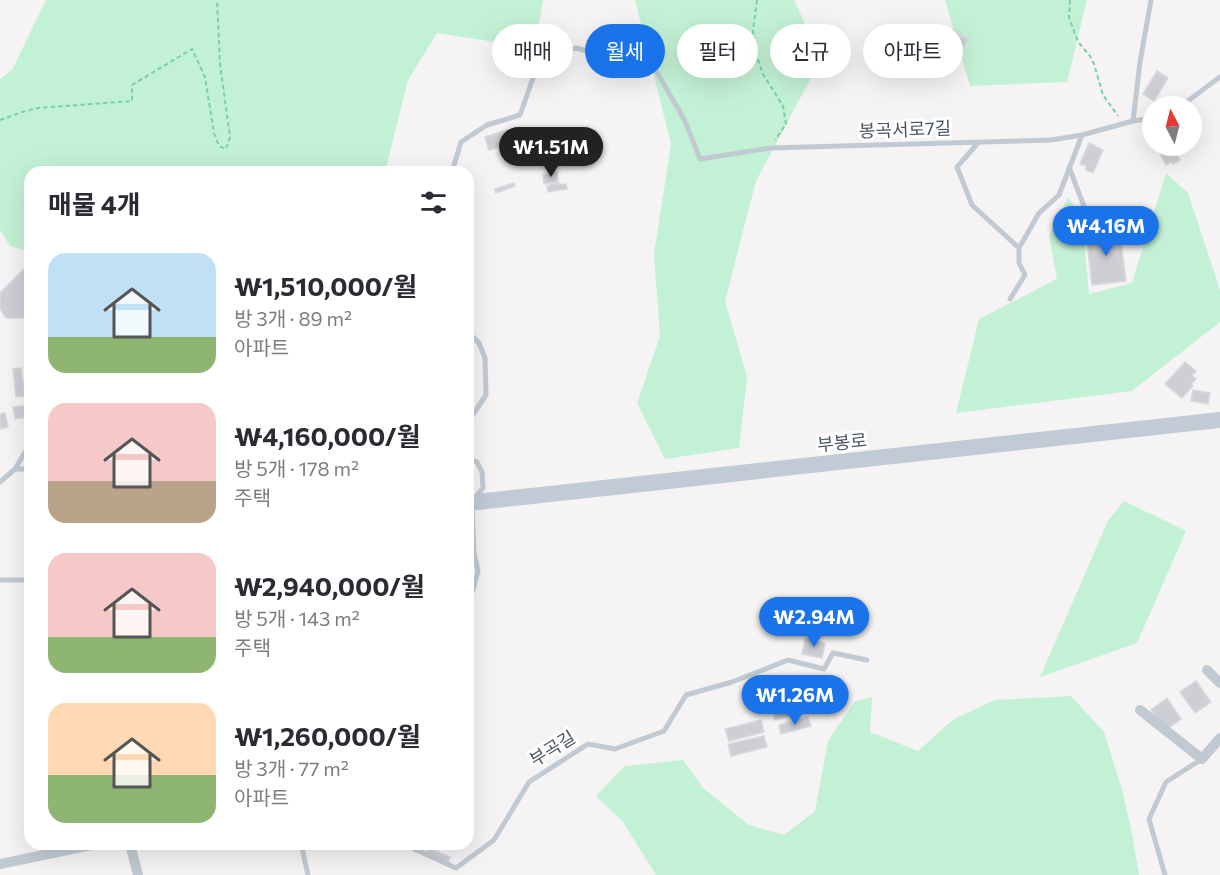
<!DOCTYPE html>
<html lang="ko">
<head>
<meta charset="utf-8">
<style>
	:root { --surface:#fff; --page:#f7f7f7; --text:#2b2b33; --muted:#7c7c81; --accent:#1a73e8 }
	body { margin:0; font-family:Commissioner,"Noto Sans KR",sans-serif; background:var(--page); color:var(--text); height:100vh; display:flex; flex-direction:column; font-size:22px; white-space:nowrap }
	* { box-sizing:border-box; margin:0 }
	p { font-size:20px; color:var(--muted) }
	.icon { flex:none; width:33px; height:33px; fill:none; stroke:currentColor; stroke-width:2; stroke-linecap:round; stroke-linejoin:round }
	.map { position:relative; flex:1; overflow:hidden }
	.side { position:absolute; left:24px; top:166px; width:450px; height:684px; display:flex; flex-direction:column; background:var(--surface); border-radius:18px; box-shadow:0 6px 24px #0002 }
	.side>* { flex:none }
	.hud { position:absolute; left:492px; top:24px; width:570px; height:54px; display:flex; gap:12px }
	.needle { width:39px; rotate:353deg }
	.tools { position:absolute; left:1142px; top:96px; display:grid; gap:12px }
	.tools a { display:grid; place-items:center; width:60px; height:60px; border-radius:50%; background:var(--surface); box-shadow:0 6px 24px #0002; font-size:30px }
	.price { position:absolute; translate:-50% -51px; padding:0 14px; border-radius:21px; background:var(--accent); color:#fff; font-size:20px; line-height:39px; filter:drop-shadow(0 2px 3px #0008) }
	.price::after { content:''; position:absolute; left:50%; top:36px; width:18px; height:14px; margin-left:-9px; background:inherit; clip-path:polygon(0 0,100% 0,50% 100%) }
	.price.current { background:#222; color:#fff }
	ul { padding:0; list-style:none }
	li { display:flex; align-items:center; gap:18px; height:150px; padding:0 24px }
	li span { display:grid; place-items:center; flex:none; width:168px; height:120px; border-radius:18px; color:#555 }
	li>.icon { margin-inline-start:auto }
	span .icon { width:72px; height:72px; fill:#fffc; stroke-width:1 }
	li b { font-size:26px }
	h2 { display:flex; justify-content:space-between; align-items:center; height:72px; padding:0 24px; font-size:26px }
	.chip { padding:0 21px; border-radius:27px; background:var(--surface); box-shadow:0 6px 24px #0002; font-size:21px; line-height:54px }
	.chip.current { background:var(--accent); color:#fff }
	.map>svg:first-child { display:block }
	.green { fill:#c3f1d5 }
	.building { fill:#cdcfd5; stroke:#d7d9de; stroke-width:1.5 }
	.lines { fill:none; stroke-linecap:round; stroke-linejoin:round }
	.path { stroke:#7ad0a6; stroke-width:2; stroke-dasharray:4.5 3; stroke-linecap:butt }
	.lane { stroke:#c1cad2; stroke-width:5 }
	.street { stroke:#c1cad2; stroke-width:10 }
	.secondary { stroke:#c1cbd6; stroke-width:16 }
	.labels { text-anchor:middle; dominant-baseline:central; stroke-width:6; stroke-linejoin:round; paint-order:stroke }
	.street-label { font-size:18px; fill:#4a5661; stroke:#fff }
</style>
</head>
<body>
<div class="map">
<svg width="1220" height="875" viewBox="0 0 1220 875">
	<rect width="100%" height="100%" fill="#f5f3f3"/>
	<path class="green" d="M46,0H543L539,23L508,44L437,33L408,80L385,172H30V252L10,246L0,230V79L12,70Z
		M635,0H794L821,59L756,181L725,301L747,377L739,448L665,459L637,403L660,336L654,254L671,144Z
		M945,0H1087L1067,82L970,86Z
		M1166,173L1188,193L1220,290V322L1132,391L956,413L979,319L1057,279L1049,236L1068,197L1082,218L1089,294L1132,283Z
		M1124,501L1186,531L1137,643L1040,677L1108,521Z
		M1071,696L1104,732L1122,790L1131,828L1139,875H656L623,822L596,796L625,766L683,760L703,788L749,825L784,835L815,811L828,741L854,702L872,697L870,732L918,751L954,719L995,700Z"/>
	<path class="building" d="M953,30L960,34L954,45L940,38L943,32L951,35Z
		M961,36L968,39L963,49L956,44Z
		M1157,71L1168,78L1154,101L1143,94Z
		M507,130L511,144L489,150L485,137Z
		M1089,143L1103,150L1093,173L1086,170V166L1080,164Z
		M1156,146H1172L1180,160L1173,164L1172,162L1166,165Z
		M557,172L558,182L544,184L543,175Z
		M514,183L515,186L496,193L495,189Z
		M559,183V185L566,184L567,189L548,192L547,186Z
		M1119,228L1126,281L1092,285L1086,233Z
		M25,268L30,273V318H6L0,309V293Z
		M1185,362L1196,371L1192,376L1196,379L1191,384L1193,386L1182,398L1165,384Z
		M21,368L25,396L16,397L13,369Z
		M30,369V393H29L25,370Z
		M1193,390L1210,393L1208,404L1191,401Z
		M30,405V417L15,419L13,407Z
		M5,413L8,427L0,429V414Z
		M805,639L825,643L822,658L802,654Z
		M1196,681L1211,702L1195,713L1180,692Z
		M1167,698L1181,719L1166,730L1151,710Z
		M803,703L805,712L775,720L773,712Z
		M808,717L811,726L781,734L779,725Z
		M761,720L764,732L729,741L725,729Z
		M764,736L767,747L731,756L728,744Z
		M428,848L450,857L448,863L426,854Z"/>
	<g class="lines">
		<path class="path" d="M757,0L753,31L755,52L763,74L783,106L786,124L775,140
			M1070,0L1069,17L1075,34L1079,43L1090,56L1094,64L1103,95L1118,116
			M0,120L22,112L38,108L132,101V85L192,49L205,77L214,133L219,146L226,149L230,137L220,64L217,0"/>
		<path class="lane" d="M1181,106L1220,77
			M1133,121L1140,62L1151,0
			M978,143L957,167L972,205L1019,248L1039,213L1059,195L1082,135
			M1069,167L1085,209L1119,218
			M452,172L461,142L487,125L520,115L533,78L552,55L576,48L655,69L684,119L700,159L771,148L1051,140L1082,135L1133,121L1152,118
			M1010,299L1025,275L1019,263V248
			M468,332L479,343L485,358L486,395L468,422
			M468,460L477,462L482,472L483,488L475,498
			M15,469H30
			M0,482L15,469L30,444
			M0,580H30
			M468,600L473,590L478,571L474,553L472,506
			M301,844L308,875
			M403,844L456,868L494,840L529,782L588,744L615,749L664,731L686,695L732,682L788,660L824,669L833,653L867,660
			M1165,875L1149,819L1166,782L1202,759"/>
		<path class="street" d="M1207,670L1220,683
			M1140,710L1202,759L1220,738
			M130,844L138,875
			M0,864L96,844"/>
		<path class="secondary" d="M468,503L1220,420"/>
	</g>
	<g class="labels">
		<g class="street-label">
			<text transform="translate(905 129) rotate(-2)">봉곡서로7길</text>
			<text transform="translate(842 442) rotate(-6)">부봉로</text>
			<text transform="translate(552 748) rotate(-32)">부곡길</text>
		</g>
	</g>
</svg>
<div class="tools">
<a><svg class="needle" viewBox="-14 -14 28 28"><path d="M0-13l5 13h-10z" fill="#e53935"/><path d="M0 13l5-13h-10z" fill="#7c7c81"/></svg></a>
</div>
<b class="price current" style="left:551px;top:178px">₩1.51M</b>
<b class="price" style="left:1106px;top:257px">₩4.16M</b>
<b class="price" style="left:814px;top:648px">₩2.94M</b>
<b class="price" style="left:795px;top:726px">₩1.26M</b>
<div class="hud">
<a class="chip">매매</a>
<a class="chip current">월세</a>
<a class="chip">필터</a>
<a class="chip">신규</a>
<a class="chip">아파트</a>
</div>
<section class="side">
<h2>매물 4개<svg class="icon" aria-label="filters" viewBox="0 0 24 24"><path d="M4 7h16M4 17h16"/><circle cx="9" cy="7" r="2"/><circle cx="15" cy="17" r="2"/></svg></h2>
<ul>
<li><span style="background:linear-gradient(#bfe0f5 70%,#8fb573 0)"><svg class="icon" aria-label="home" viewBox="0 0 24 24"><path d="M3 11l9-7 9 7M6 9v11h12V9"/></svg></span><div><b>₩1,510,000/월</b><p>방 3개 · 89 m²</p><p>아파트</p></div></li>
<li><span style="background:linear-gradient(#f6c9c9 65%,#b9a48a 0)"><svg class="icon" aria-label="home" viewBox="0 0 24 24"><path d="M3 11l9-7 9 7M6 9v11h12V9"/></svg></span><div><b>₩4,160,000/월</b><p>방 5개 · 178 m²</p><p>주택</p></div></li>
<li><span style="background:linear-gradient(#f6c9c9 70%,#8fb573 0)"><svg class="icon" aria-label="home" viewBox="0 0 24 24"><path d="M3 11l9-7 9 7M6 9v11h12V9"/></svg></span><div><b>₩2,940,000/월</b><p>방 5개 · 143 m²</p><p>주택</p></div></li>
<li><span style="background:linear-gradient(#ffd9b3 60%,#8fb573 0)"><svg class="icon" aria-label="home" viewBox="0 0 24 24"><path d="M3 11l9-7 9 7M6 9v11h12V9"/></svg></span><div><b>₩1,260,000/월</b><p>방 3개 · 77 m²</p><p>아파트</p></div></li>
</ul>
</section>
</div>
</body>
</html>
